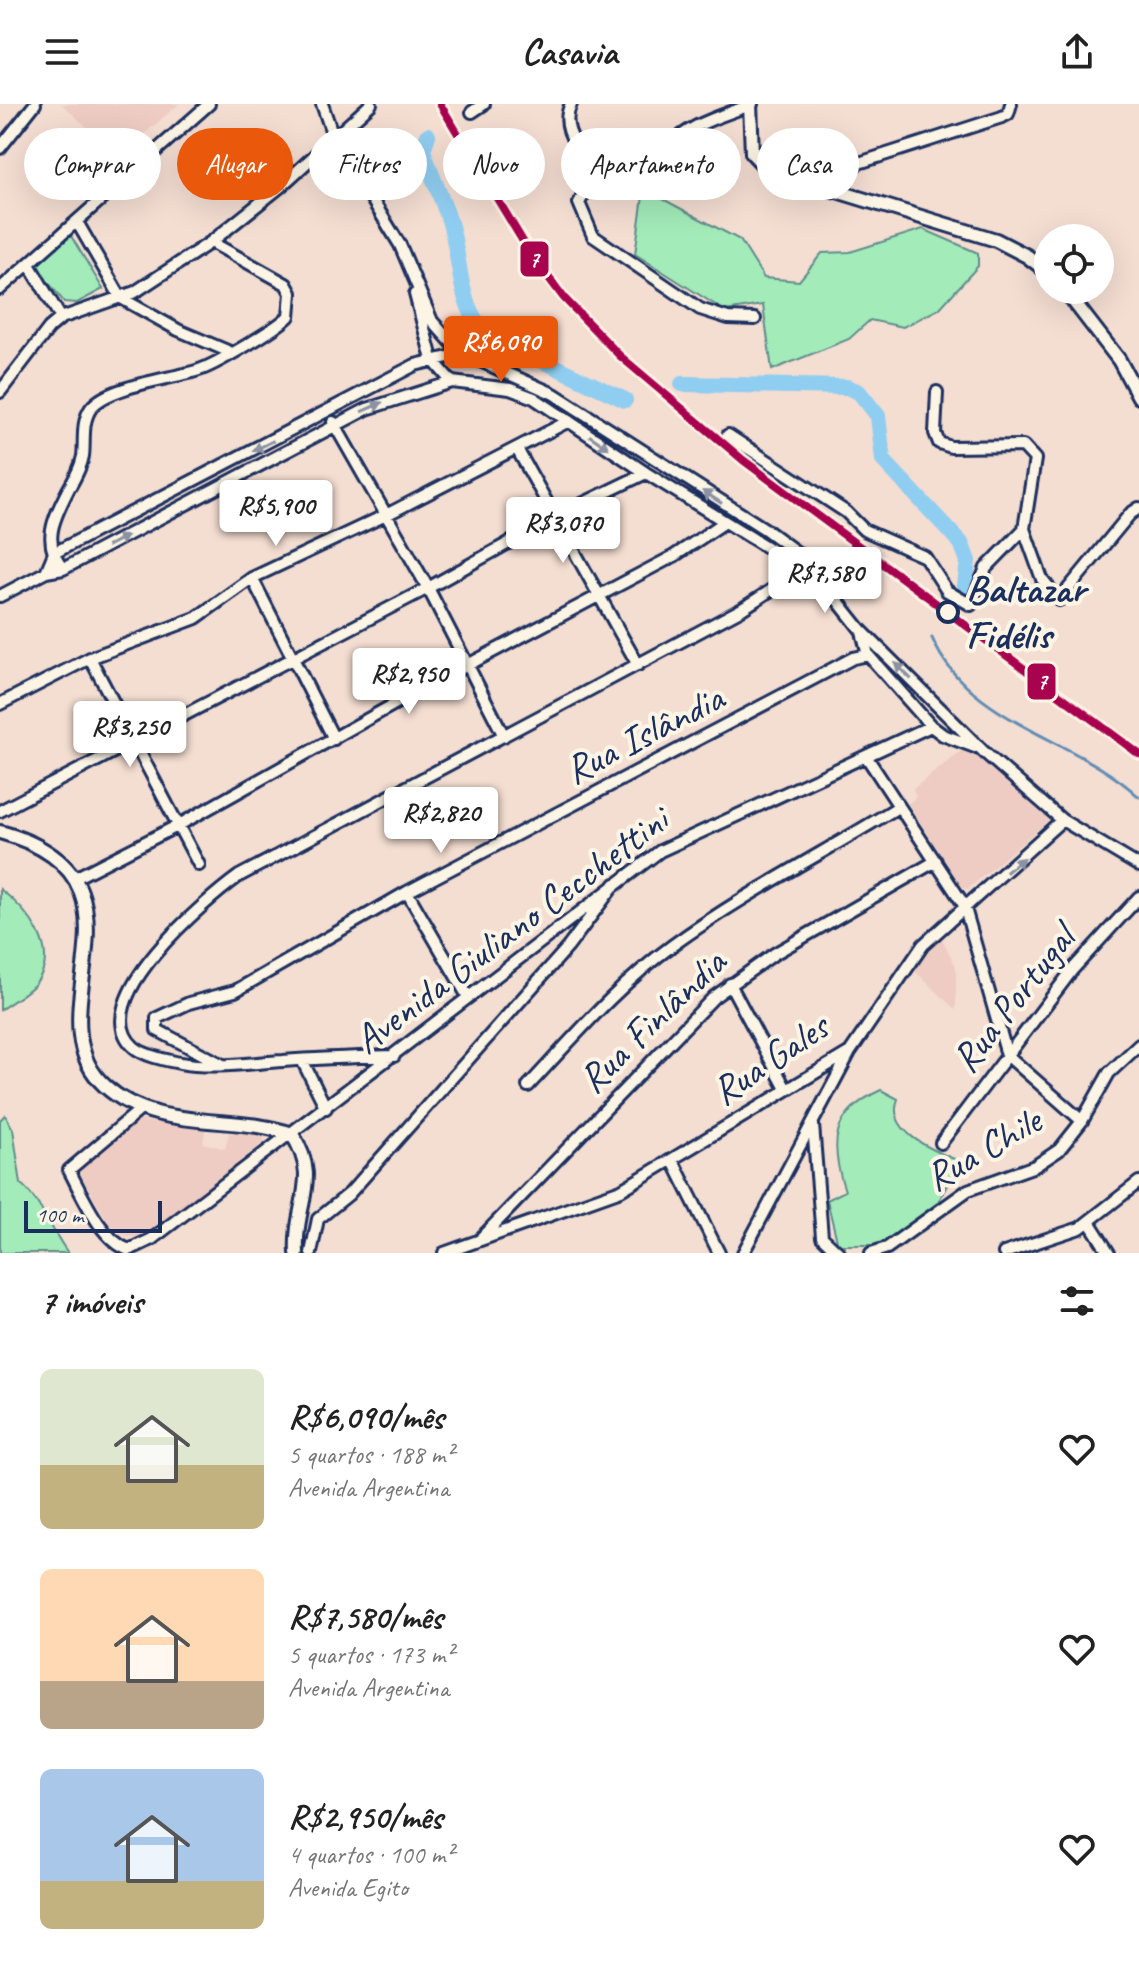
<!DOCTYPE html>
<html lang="pt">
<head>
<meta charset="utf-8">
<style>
	:root { --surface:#fff; --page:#f6f6f6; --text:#222; --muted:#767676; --accent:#ea580c }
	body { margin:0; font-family:Caveat,sans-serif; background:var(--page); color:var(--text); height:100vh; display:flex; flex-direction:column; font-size:30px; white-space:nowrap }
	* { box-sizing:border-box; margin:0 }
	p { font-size:26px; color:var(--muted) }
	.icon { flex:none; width:44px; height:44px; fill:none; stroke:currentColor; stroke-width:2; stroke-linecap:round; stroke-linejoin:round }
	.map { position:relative; height:1149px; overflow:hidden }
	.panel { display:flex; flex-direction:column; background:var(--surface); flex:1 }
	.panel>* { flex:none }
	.hud { position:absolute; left:24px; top:24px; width:1092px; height:72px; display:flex; gap:16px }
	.fabs { position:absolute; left:1034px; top:120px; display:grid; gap:16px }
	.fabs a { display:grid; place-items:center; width:80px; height:80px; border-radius:50%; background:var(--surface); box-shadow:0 8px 32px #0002; font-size:40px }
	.scale { position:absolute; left:24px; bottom:20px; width:138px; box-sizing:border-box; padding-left:8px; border:4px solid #1b2f5e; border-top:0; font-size:22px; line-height:28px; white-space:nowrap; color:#1b2f5e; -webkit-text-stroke:6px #fcf5e5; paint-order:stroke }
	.price { position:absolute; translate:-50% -68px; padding:0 18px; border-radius:8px; background:#fff; color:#222; font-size:26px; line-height:52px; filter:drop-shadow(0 2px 4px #0008) }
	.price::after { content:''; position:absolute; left:50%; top:48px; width:24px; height:18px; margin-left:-12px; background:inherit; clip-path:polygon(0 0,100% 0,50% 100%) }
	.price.active { background:var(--accent); color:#fff }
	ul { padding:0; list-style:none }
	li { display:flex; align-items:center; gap:24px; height:200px; padding:0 40px }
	li span { display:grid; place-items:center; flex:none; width:224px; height:160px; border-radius:12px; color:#555 }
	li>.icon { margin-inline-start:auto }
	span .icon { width:96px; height:96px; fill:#fffc; stroke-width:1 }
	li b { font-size:34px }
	h2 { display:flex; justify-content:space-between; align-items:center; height:96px; padding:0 40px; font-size:34px }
	.tag { padding:0 28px; border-radius:36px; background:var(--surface); box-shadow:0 8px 32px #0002; font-size:28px; line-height:72px }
	.tag.active { background:var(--accent); color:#fff }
	header { display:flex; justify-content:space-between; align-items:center; height:104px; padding:0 40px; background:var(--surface); font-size:36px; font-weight:700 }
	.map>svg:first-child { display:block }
	.built { fill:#eeccc3 }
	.green { fill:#a3ebb9; stroke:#5f8d8c; stroke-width:2 }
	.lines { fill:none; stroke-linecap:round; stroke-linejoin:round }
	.stream { stroke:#618eb6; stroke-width:3 }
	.river { stroke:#90cef1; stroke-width:16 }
	.minor-casing { stroke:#1b2f5e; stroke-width:16 }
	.major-casing { stroke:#1b2f5e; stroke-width:18 }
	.minor { stroke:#fcf5e5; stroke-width:10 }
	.major { stroke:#fcf5e5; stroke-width:12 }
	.rail-1-casing { stroke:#fcf5e5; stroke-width:14 }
	.rail-1 { stroke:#a8034f; stroke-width:8 }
	.oneway { fill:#8c92a2 }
	.stop-dot { fill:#fcf5e5; stroke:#1b2f5e; stroke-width:4 }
	.labels { text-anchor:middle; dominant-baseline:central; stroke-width:8; stroke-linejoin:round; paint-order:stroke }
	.stop-label { font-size:40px; font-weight:bold; fill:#1b2f5e; stroke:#fcf5e5; text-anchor:start }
	.street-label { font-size:40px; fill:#1b2f5e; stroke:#fcf5e5 }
	.line-badge { stroke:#fcf5e5; stroke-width:3 }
	.badge-label { font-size:22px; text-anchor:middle; font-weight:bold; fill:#fff }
</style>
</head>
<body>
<header><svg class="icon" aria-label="menu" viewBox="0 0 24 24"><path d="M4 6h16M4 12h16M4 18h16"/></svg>Casavia<svg class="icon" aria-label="share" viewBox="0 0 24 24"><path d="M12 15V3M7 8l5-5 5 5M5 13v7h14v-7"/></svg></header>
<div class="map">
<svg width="1139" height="1149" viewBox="0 0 1139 1149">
	<rect width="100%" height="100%" fill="#f4ddd1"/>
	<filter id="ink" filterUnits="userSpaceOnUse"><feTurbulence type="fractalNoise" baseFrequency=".0125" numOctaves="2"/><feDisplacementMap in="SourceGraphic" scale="16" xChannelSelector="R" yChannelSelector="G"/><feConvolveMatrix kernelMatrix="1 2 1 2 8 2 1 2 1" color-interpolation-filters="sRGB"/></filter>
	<g filter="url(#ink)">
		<path class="built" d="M62,0H179L128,44L90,26Z
			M966,643L1049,716L968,785L963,784L908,700L916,693L913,685Z
			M941,833L956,863V906L912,864Z
			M137,1016L205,1026L203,1039L225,1045L229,1029L261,1028L265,1032L263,1039L140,1136L121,1130L108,1118L81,1072V1065Z"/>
		<path class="green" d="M644,85L740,136L764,174L799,177L822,149L850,148L923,125L978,149V162L939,205L903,223L870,216L849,235L772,266L763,201L725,207L635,150Z
			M71,132L103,185L77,199L64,198L39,167L38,157Z
			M0,785C26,805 63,846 35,880C26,890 11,898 0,906Z
			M881,986L898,995C885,1028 935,1047 959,1057L938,1099L881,1141H838L827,1096L845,1087C829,1039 831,1009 881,986Z
			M5,1011L13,1025L21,1080C37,1092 54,1130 68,1149H0V1016Z"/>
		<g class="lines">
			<path class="stream" d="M932,534C968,619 1077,634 1139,693"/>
			<path class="river" d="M428,31L423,46C431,70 441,92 449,116C463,157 455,200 488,231L625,296
				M682,280L847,283L859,288L878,312L883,356L961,439L968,457L965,482"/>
			<g class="minor-casing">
				<path id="minor" d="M322,0L333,32L400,141L432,217L451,238L480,257L554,290L765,425L803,453L861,526L985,649L1062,716L1139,762
					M571,0C553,35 606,81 639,73C655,69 660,54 669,43C690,19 724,12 752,0
					M472,8L484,0
					M0,44L35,0
					M599,62L579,99L593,132L700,205L728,214L755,215
					M806,76L1002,13L1008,10L1011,0
					M77,118L121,194L178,226L230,248
					M29,160L61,214
					M0,185L209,0
					M415,190L432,255L452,278
					M0,288L49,224L61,214L135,188L211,138L280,83L371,0
					M333,318L428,484L504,632
					M728,331L846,408L864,426L925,453L947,487L971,501L986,464L1024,425L1035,355L1023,342L951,343L939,339L935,329L937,288
					M517,345L638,561
					M1024,425L1042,475L1059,496L1130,410L1139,404
					M63,465C41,438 54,414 68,386C74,376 81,364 83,352C85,337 81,318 91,304C107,282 172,275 199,266C215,261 278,224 289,212L291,189L286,180L211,138
					M46,468L54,449L415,261L448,253L472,254
					M252,474L334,635
					M0,492L46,468L63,465L367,305L452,278L510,285L534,294L646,369L807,468
					M862,528L868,551L931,622L943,631L975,643
					M90,554L199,761
					M0,600L90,554L196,514L252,474L386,411L569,317
					M866,652L964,801L1007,951L1082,1017
					M0,707L428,484L557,412L646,369
					M75,774L179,721L407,593L674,452L725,418
					M407,788L467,891
					M730,880L786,985
					M394,952C357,953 320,954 283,957C249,959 214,965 180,959C166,956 144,952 134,943C84,898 206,796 239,772L742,505L802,466
					M302,956L326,1004
					M221,960L157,926V914L189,899L235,887L407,788L853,554L868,551
					M528,982C574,933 619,880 673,841C745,789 824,749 898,703
					M141,1005L69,1066C83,1092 100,1135 129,1146L152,1135L660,747L931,622
					M813,1021L822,1133L839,1149
					M941,1039L1073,865L1139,793
					M673,1057L719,1149
					M1090,1119L1109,1149
					M482,1133L714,893L774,850L936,757
					M311,1149L318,1115L349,1090L568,843L615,780
					M444,1149L621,1086L850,948L923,841L1062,716
					M743,1149L849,950
					M871,1149L887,1144L968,1086L1035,1062L1059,1046L1082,1017L1109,969L1139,941
					M1004,1149L1080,1124L1139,1078"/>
			</g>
			<g class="major-casing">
				<path id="major" d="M750,0L752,49L768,66L996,136L1027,152L1048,168
					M1065,186L1119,256L1139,293
					M0,728C167,774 27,911 105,982C157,1029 231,1009 292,1030C322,1077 294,1098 297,1149"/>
			</g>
			<use href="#minor" class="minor"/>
			<use href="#major" class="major"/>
			<g class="rail-1-casing">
				<path id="rail-1" d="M440,0L530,149L564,194L620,252L743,356L1139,650"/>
			</g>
			<use href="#rail-1" class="rail-1"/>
		</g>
		<defs><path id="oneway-solid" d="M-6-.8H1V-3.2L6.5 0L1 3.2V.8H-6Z" transform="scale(2)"/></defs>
		<g class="oneway">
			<use href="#oneway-solid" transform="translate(372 303) rotate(-24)"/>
			<use href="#oneway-solid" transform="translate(599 338) rotate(34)"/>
			<use href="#oneway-solid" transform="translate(263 342) rotate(153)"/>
			<use href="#oneway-solid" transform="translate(712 393) rotate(-147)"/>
			<use href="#oneway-solid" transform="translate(117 437) rotate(-28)"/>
			<use href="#oneway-solid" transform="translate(903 567) rotate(-135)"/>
			<use href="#oneway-solid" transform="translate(1015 761) rotate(-40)"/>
		</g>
	</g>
	<circle class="stop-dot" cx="948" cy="508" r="10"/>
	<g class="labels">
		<g class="stop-label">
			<text x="966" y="485">Baltazar<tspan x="966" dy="46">Fidélis</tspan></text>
		</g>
		<g class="street-label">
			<text transform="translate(644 630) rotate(-27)">Rua Islândia</text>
			<text transform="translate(511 826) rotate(-37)">Avenida Giuliano Cecchettini</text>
			<text transform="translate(1013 895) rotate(-52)">Rua Portugal</text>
			<text transform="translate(652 917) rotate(-44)">Rua Finlândia</text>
			<text transform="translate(770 955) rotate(-34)">Rua Gales</text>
			<text transform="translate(983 1045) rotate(-30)">Rua Chile</text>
		</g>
	</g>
	<g class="line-badge">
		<rect x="519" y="136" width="31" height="38" rx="8" fill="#a8034f"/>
		<rect x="1026" y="558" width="31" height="39" rx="8" fill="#a8034f"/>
	</g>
	<g class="badge-label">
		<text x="534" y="163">7</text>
		<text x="1042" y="585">7</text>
	</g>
</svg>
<div class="fabs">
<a><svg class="icon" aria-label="locate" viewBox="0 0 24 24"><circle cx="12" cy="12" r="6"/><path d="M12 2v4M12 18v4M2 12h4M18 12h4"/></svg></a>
</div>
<div class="scale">100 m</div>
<b class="price active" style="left:501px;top:280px">R$6,090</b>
<b class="price" style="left:276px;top:444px">R$5,900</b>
<b class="price" style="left:563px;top:461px">R$3,070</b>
<b class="price" style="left:825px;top:511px">R$7,580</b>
<b class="price" style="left:409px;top:612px">R$2,950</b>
<b class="price" style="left:130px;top:665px">R$3,250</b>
<b class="price" style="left:441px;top:751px">R$2,820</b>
<div class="hud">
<a class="tag">Comprar</a>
<a class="tag active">Alugar</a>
<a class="tag">Filtros</a>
<a class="tag">Novo</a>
<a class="tag">Apartamento</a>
<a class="tag">Casa</a>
</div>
</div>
<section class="panel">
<h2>7 imóveis<svg class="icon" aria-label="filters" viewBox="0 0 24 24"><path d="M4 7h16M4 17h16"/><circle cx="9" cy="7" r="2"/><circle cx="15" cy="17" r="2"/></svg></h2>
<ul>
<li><span style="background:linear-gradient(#dfe7d0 60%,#c2b280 0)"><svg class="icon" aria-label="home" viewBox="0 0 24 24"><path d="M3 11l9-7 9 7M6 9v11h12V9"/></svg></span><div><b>R$6,090/mês</b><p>5 quartos · 188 m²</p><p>Avenida Argentina</p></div><svg class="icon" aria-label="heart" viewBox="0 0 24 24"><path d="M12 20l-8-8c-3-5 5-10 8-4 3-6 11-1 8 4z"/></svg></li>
<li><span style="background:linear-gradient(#ffd9b3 70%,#b9a48a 0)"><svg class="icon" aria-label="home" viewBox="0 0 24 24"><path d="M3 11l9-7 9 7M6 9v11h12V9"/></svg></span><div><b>R$7,580/mês</b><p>5 quartos · 173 m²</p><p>Avenida Argentina</p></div><svg class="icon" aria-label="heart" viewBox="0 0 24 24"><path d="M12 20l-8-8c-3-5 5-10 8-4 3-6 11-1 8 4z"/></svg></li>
<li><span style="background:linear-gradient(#a9c7e8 70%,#c2b280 0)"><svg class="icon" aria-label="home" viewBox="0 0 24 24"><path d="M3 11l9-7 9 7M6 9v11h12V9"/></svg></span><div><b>R$2,950/mês</b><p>4 quartos · 100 m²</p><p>Avenida Egito</p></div><svg class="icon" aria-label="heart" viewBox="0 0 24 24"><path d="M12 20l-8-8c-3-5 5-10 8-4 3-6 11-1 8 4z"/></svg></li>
</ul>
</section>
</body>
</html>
